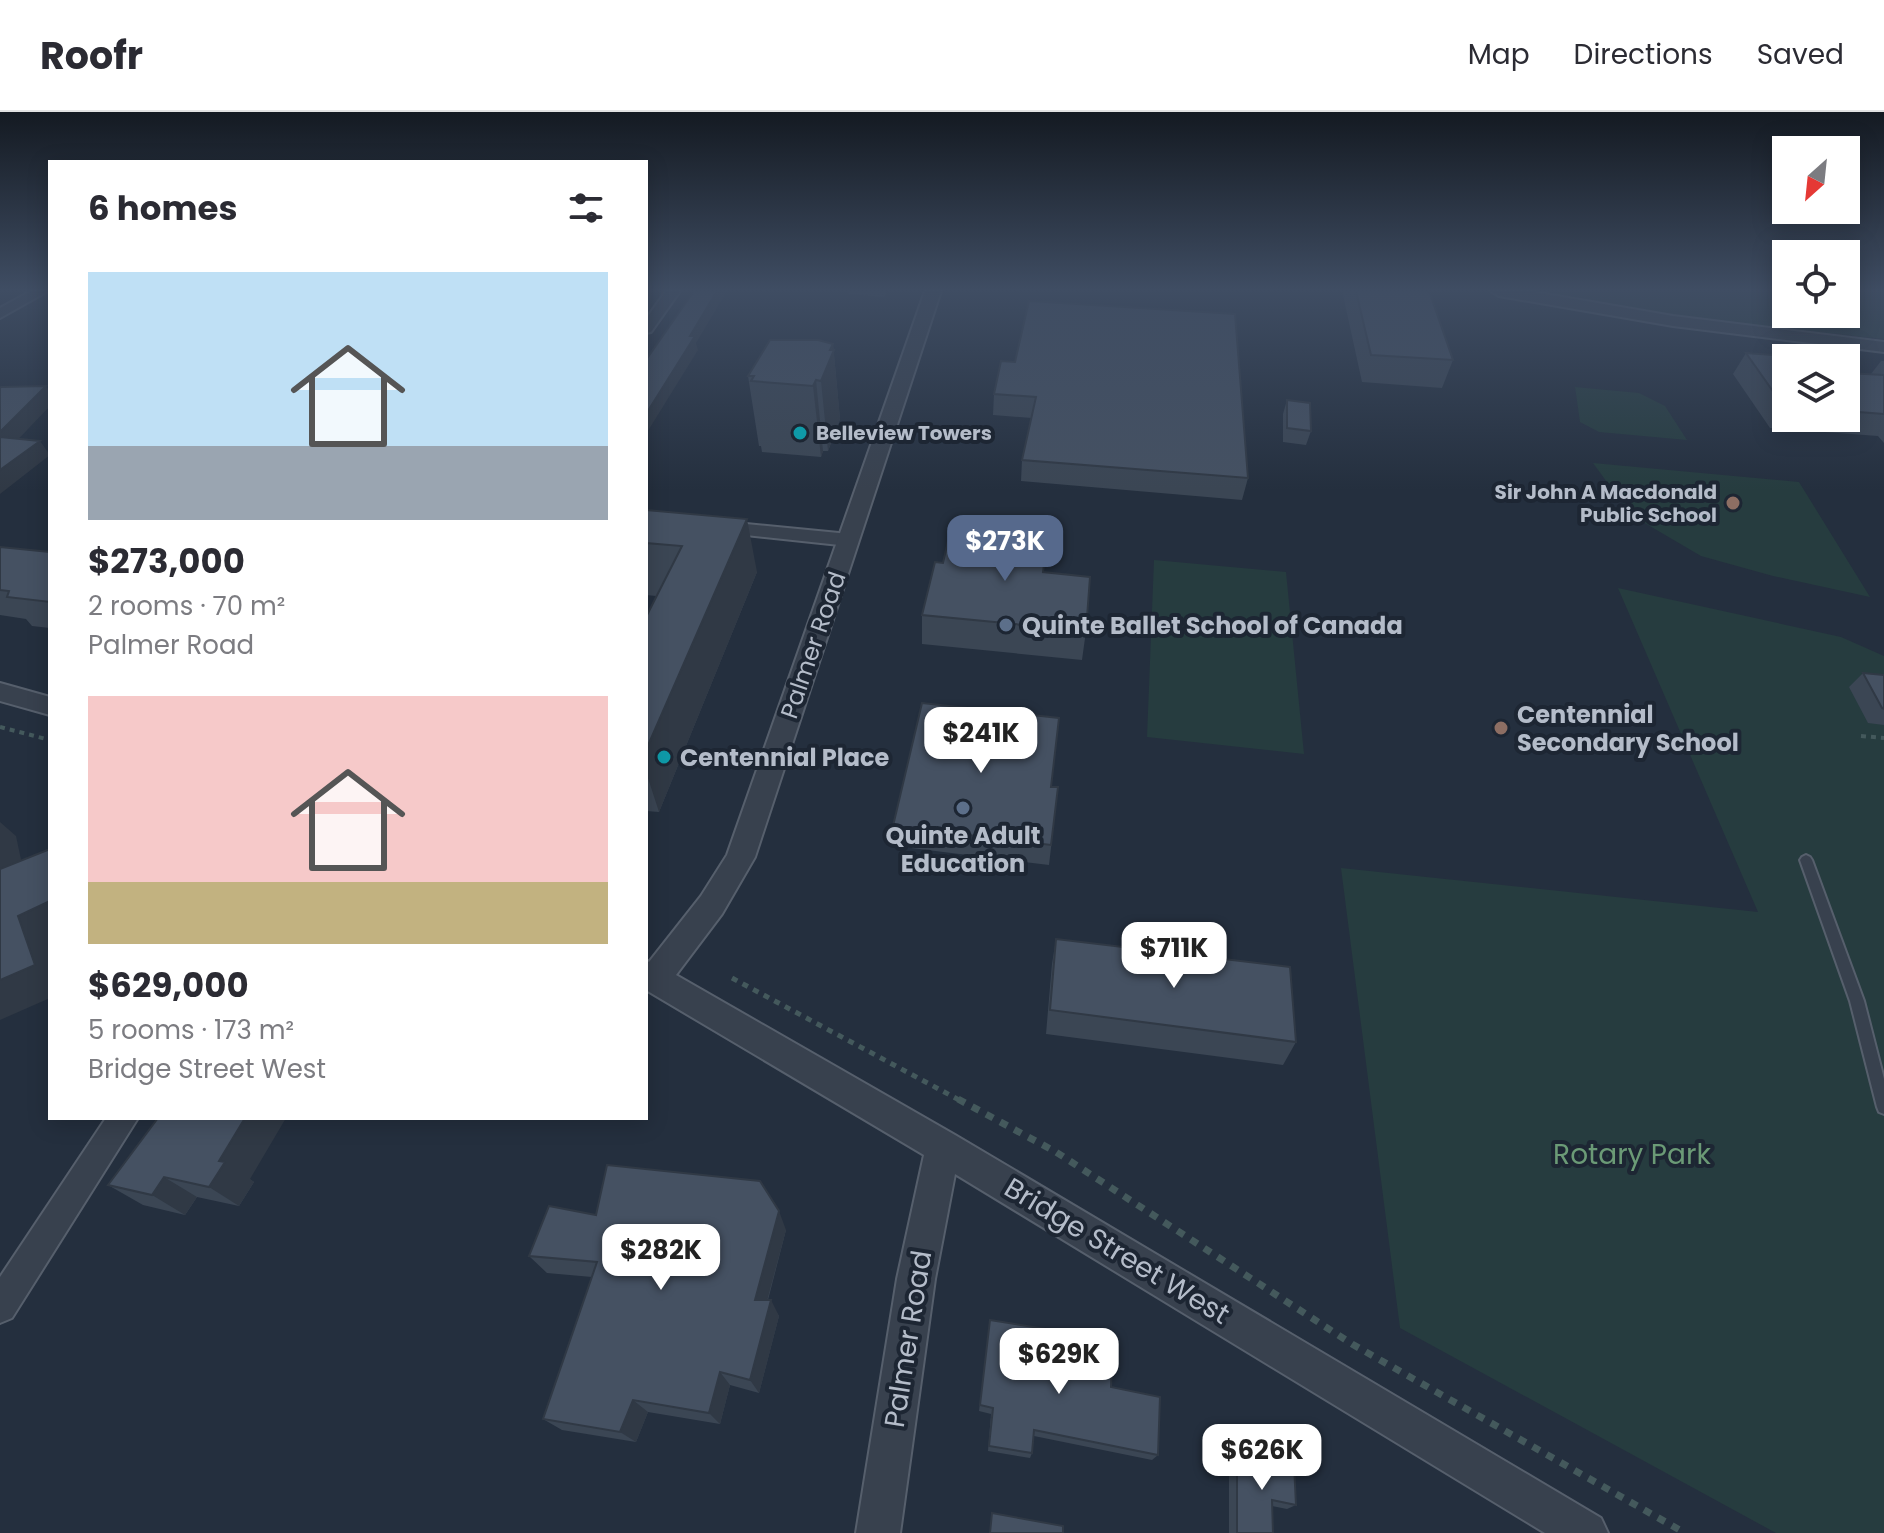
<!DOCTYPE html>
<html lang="en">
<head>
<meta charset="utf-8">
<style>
	:root { --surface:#fff; --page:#f2f2f3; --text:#2b2b33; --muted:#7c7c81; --line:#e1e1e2; --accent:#56698c }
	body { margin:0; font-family:Poppins,sans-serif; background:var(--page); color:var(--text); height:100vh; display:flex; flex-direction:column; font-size:30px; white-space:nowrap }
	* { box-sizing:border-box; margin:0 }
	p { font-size:26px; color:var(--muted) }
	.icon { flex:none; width:44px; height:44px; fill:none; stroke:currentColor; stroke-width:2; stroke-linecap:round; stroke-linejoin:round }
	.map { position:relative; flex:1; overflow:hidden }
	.drawer { position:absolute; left:48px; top:48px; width:600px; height:960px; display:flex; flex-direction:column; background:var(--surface); border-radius:0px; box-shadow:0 4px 20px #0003 }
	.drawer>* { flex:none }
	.needle { width:52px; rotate:207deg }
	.buttons { position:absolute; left:1772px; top:24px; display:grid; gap:16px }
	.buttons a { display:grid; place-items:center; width:88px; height:88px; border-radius:0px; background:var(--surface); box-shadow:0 4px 20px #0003; font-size:40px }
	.price { position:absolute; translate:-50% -68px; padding:0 18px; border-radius:16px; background:#fff; color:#222; font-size:26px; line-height:52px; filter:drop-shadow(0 2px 4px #0008) }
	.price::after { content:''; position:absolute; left:50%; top:48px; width:24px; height:18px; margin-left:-12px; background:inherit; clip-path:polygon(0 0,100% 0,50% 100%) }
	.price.selected { background:var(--accent); color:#fff }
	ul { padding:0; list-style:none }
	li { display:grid; align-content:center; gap:16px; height:424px; padding:0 40px }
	li span { display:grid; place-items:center; height:248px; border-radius:0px; color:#555 }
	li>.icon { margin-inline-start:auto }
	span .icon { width:144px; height:144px; fill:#fffc; stroke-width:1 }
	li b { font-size:34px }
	h2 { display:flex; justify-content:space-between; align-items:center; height:96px; padding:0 40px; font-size:34px }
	header { display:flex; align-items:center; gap:48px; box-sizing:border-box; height:112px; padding:0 40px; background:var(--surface); border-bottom:2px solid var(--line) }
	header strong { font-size:38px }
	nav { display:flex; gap:44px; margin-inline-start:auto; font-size:28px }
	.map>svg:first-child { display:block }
	.green { fill:#263c3f }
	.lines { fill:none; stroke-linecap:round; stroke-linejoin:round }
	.service-casing { stroke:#565f6c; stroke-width:4 }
	.minor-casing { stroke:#565f6c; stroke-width:4 }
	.tertiary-casing { stroke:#565f6c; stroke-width:4 }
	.path-far2 { stroke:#44595c; stroke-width:4; stroke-dasharray:5 5; stroke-linecap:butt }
	.path-far1 { stroke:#44595c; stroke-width:5; stroke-dasharray:6 6; stroke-linecap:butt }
	.path { stroke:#44595c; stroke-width:7; stroke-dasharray:8 8; stroke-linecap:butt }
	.service { fill:#38414e; fill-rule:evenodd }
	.minor { fill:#38414e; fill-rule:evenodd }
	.tertiary { fill:#38414e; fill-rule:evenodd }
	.wall { fill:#3b4654 }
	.shaded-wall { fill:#303945 }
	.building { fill:#455162; stroke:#303945; stroke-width:2 }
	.culture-dot { fill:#0f9aa8; stroke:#1d2633; stroke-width:3 }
	.education-dot { fill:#8d6e63; stroke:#1d2633; stroke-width:3 }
	.service-dot { fill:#5c6f8a; stroke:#1d2633; stroke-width:3 }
	.labels { text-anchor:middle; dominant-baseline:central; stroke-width:8; stroke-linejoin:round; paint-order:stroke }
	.far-poi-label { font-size:20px; font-weight:bold; fill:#b4bcc9; stroke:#1d2633; text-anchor:start }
	.poi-label { font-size:24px; font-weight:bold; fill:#b4bcc9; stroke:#1d2633; text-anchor:start }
	.street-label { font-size:24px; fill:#b4bcc9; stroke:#1d2633 }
	.near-park-label { font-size:28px; fill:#6b9a76; stroke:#1d2633 }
	.near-street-label { font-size:28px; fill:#b4bcc9; stroke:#1d2633 }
</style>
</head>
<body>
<header>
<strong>Roofr</strong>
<nav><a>Map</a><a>Directions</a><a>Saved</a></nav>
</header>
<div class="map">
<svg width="1884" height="1421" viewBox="0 0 1884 1421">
	<rect width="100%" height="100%" fill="#242f3e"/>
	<path class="green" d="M1535,179H1786V202H1846V179H1884V227L1705,208Z
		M1575,275L1639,281L1665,294L1687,328L1599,320L1580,310Z
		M1593,351L1799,370L1870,485L1773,464L1701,444L1631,403Z
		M1154,448L1286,460L1304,642L1147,625Z
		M1618,476L1841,525L1884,544V1421H1776L1400,1216L1341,756L1758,800Z"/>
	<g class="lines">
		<g class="service-casing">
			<path id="service" d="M1806,743L1810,745L1812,748L1864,889L1884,967V1002L1879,1000L1877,995L1850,889L1800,748L1802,745Z"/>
		</g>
		<g class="minor-casing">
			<path id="minor" d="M31,179H48L0,206V196Z
				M666,179H680L651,220L646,221V207Z
				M716,409L849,422L858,428L849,434L709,419L707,415L709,411Z
				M106,1006H138L12,1206L0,1211V1165Z"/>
		</g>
		<g class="tertiary-casing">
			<path id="tertiary" d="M925,179H941L755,745L722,802L676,863L955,1023L1601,1406L1608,1421H1545L955,1062L935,1167L900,1421H856L897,1167L924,1043L646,878V848L649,850L701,784L727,743Z
				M1491,179H1528L1673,204L1884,230V240L1673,214L1499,184Z
				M0,571L50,585V603L0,589Z"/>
		</g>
		<path class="path-far2" d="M0,615L50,628
			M1861,624L1884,626"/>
		<path class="path-far1" d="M732,866L961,989"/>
		<path class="path" d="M958,987L1056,1040L1352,1232L1685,1421"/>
		<use href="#service" class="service"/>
		<use href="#minor" class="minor"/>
		<use href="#tertiary" class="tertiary"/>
	</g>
	<path class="wall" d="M847,179H887L885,185L848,182Z
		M1344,179H1429L1453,248L1442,276L1362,270L1343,183Z
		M833,232L840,307L828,339H823L821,345L762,340L761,334H759L748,264Z
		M1746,241L1786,246V306H1846V261L1871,262L1881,249H1884V331L1878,324L1770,316L1733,262Z
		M1015,250L1248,366L1242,388L1021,369L1022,348L1032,306L993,303L994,282Z
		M1287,288L1311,319L1306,333L1283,330V302Z
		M646,398L757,460L659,700L646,699V505L656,484L646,483Z
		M0,435L50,440V516L32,514L26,507L0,503Z
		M1044,460L1086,519L1082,548L922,532V503Z
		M1863,561L1884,563V613L1868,611L1849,575Z
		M1051,675H1058L1049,753L895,734L893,714Z
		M1056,827L1296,930L1283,953L1046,922L1052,852Z
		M158,1006L254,1070L239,1094L197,1085L185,1103L143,1093L108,1073Z
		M596,1103L786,1118L768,1188L779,1204L759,1281L730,1273L720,1312L648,1300L636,1330L562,1318L543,1307L592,1165L547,1161L529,1144Z
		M990,1208L1051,1243L1158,1343L1152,1348L1034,1324L1032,1341L1030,1346L988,1339L991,1302L979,1299Z
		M1237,1341L1296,1393L1287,1397L1272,1394L1273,1421H1229V1346Z"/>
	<path class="shaded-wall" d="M717,179H727L696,231L698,238L646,322V302Z
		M833,232L840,307L828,339L821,269Z
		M816,268L823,339L821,345L813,274Z
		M46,274L50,280V294L7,339L0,329V320Z
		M40,329L50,343L0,382V358Z
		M747,407L757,460L659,700L646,660V638Z
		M0,710L16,724L29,785L0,761Z
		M50,789V886L0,908V868L18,804Z
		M245,1006H286L250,1067L254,1070L239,1094L209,1075L219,1049Z
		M164,1065L197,1085L185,1103L152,1083Z
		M779,1099L786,1118L763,1204L755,1188Z
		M771,1188L779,1204L759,1281L750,1268Z
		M720,1260L730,1273L720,1312L709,1301Z
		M633,1288L648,1300L636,1330L620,1320Z"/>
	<path class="building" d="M694,179H717L690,224H695L646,302V248Z
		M1356,179H1429L1453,248L1371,243Z
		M1029,189L1235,202L1248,366L1022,348L1036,285L994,282L1001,249L1015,250Z
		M770,228H818L833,232L830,238H834L821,269L816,268L813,274L751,269L754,264H748Z
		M1746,241L1787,244L1789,246H1786V295H1784Z
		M1846,261L1884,263V302L1846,299Z
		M46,274L0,320V276L1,275Z
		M1287,288L1310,291L1311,319L1287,316Z
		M0,325L40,329L0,358Z
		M646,398L747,407L646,638V505L682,434L646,431Z
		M951,416L1048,425L1043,460L1090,465L1086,519L922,503L935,450L943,451Z
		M0,435L50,440V490L7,485L9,479L0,478Z
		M1863,561L1884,563V597L1882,596Z
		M922,591L1059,606L1051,675H1058L1051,733L893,714Z
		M50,737V789L18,804L35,853L0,868V757Z
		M1056,827L1290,855L1296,930L1050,898Z
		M158,1006H245L219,1049L225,1050L209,1075L164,1065L152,1083L108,1073Z
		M607,1053L760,1069L779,1099L755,1188H771L750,1268L720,1260L709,1301L633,1288L620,1320L543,1307L597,1150L529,1144L549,1094L596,1103Z
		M990,1208L1052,1218L1051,1243L1112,1254L1111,1275L1160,1285L1158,1343L1034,1318L1032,1341L989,1334L993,1296L980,1293Z
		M1237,1341L1294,1352L1296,1393L1272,1388L1273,1421H1237Z
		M992,1401L1063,1414V1421H990Z"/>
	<linearGradient id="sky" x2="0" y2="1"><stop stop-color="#141a22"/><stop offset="0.47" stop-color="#3f4d63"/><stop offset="1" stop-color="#3f4d63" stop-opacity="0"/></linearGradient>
	<rect width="1884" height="378" fill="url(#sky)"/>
	<g class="culture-dot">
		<circle cx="800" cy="321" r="8"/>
		<circle cx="664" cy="645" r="8"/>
	</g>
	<g class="education-dot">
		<circle cx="1733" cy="391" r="8"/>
		<circle cx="1501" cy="616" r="8"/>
	</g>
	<g class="service-dot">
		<circle cx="1006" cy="513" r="8"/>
		<circle cx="963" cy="696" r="8"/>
	</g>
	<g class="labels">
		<g class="far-poi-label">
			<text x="816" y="321">Belleview Towers</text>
			<text x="1717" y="380" text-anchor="end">Sir John A Macdonald<tspan x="1717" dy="23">Public School</tspan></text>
		</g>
		<g class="poi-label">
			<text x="1022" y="513">Quinte Ballet School of Canada</text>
			<text x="1517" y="602">Centennial<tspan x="1517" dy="28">Secondary School</tspan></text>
			<text x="680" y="645">Centennial Place</text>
			<text x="963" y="723" text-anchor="middle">Quinte Adult<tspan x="963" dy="28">Education</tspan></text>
		</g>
		<g class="street-label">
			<text transform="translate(813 533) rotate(-71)">Palmer Road</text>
		</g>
		<g class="near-park-label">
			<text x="1632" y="1042">Rotary Park</text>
		</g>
		<g class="near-street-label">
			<text transform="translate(1117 1139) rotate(31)">Bridge Street West</text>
			<text transform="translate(908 1227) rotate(-81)">Palmer Road</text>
		</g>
	</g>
</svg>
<div class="buttons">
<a><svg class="needle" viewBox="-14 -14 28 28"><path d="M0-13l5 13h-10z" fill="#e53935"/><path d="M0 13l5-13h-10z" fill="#7c7c81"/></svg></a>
<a><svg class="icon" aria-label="locate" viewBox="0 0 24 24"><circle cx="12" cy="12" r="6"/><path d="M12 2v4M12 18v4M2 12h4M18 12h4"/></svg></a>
<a><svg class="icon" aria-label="layers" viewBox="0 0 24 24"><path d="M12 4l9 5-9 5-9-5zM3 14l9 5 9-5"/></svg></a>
</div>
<b class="price selected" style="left:1005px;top:471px">$273K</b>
<b class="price" style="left:981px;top:663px">$241K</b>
<b class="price" style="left:1174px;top:878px">$711K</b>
<b class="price" style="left:661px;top:1180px">$282K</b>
<b class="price" style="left:1059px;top:1284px">$629K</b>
<b class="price" style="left:1262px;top:1380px">$626K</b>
<section class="drawer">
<h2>6 homes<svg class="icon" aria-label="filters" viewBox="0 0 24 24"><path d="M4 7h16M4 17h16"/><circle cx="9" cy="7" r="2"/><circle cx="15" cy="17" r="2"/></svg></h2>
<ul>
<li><span style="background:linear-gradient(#bfe0f5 70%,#9aa5b1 0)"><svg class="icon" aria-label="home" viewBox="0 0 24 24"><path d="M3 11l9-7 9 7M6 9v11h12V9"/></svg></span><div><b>$273,000</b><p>2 rooms · 70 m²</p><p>Palmer Road</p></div></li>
<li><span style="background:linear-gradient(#f6c9c9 75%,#c2b280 0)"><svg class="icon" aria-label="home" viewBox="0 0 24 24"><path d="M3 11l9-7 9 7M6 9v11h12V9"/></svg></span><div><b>$629,000</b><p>5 rooms · 173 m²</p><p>Bridge Street West</p></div></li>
</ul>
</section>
</div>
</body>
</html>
